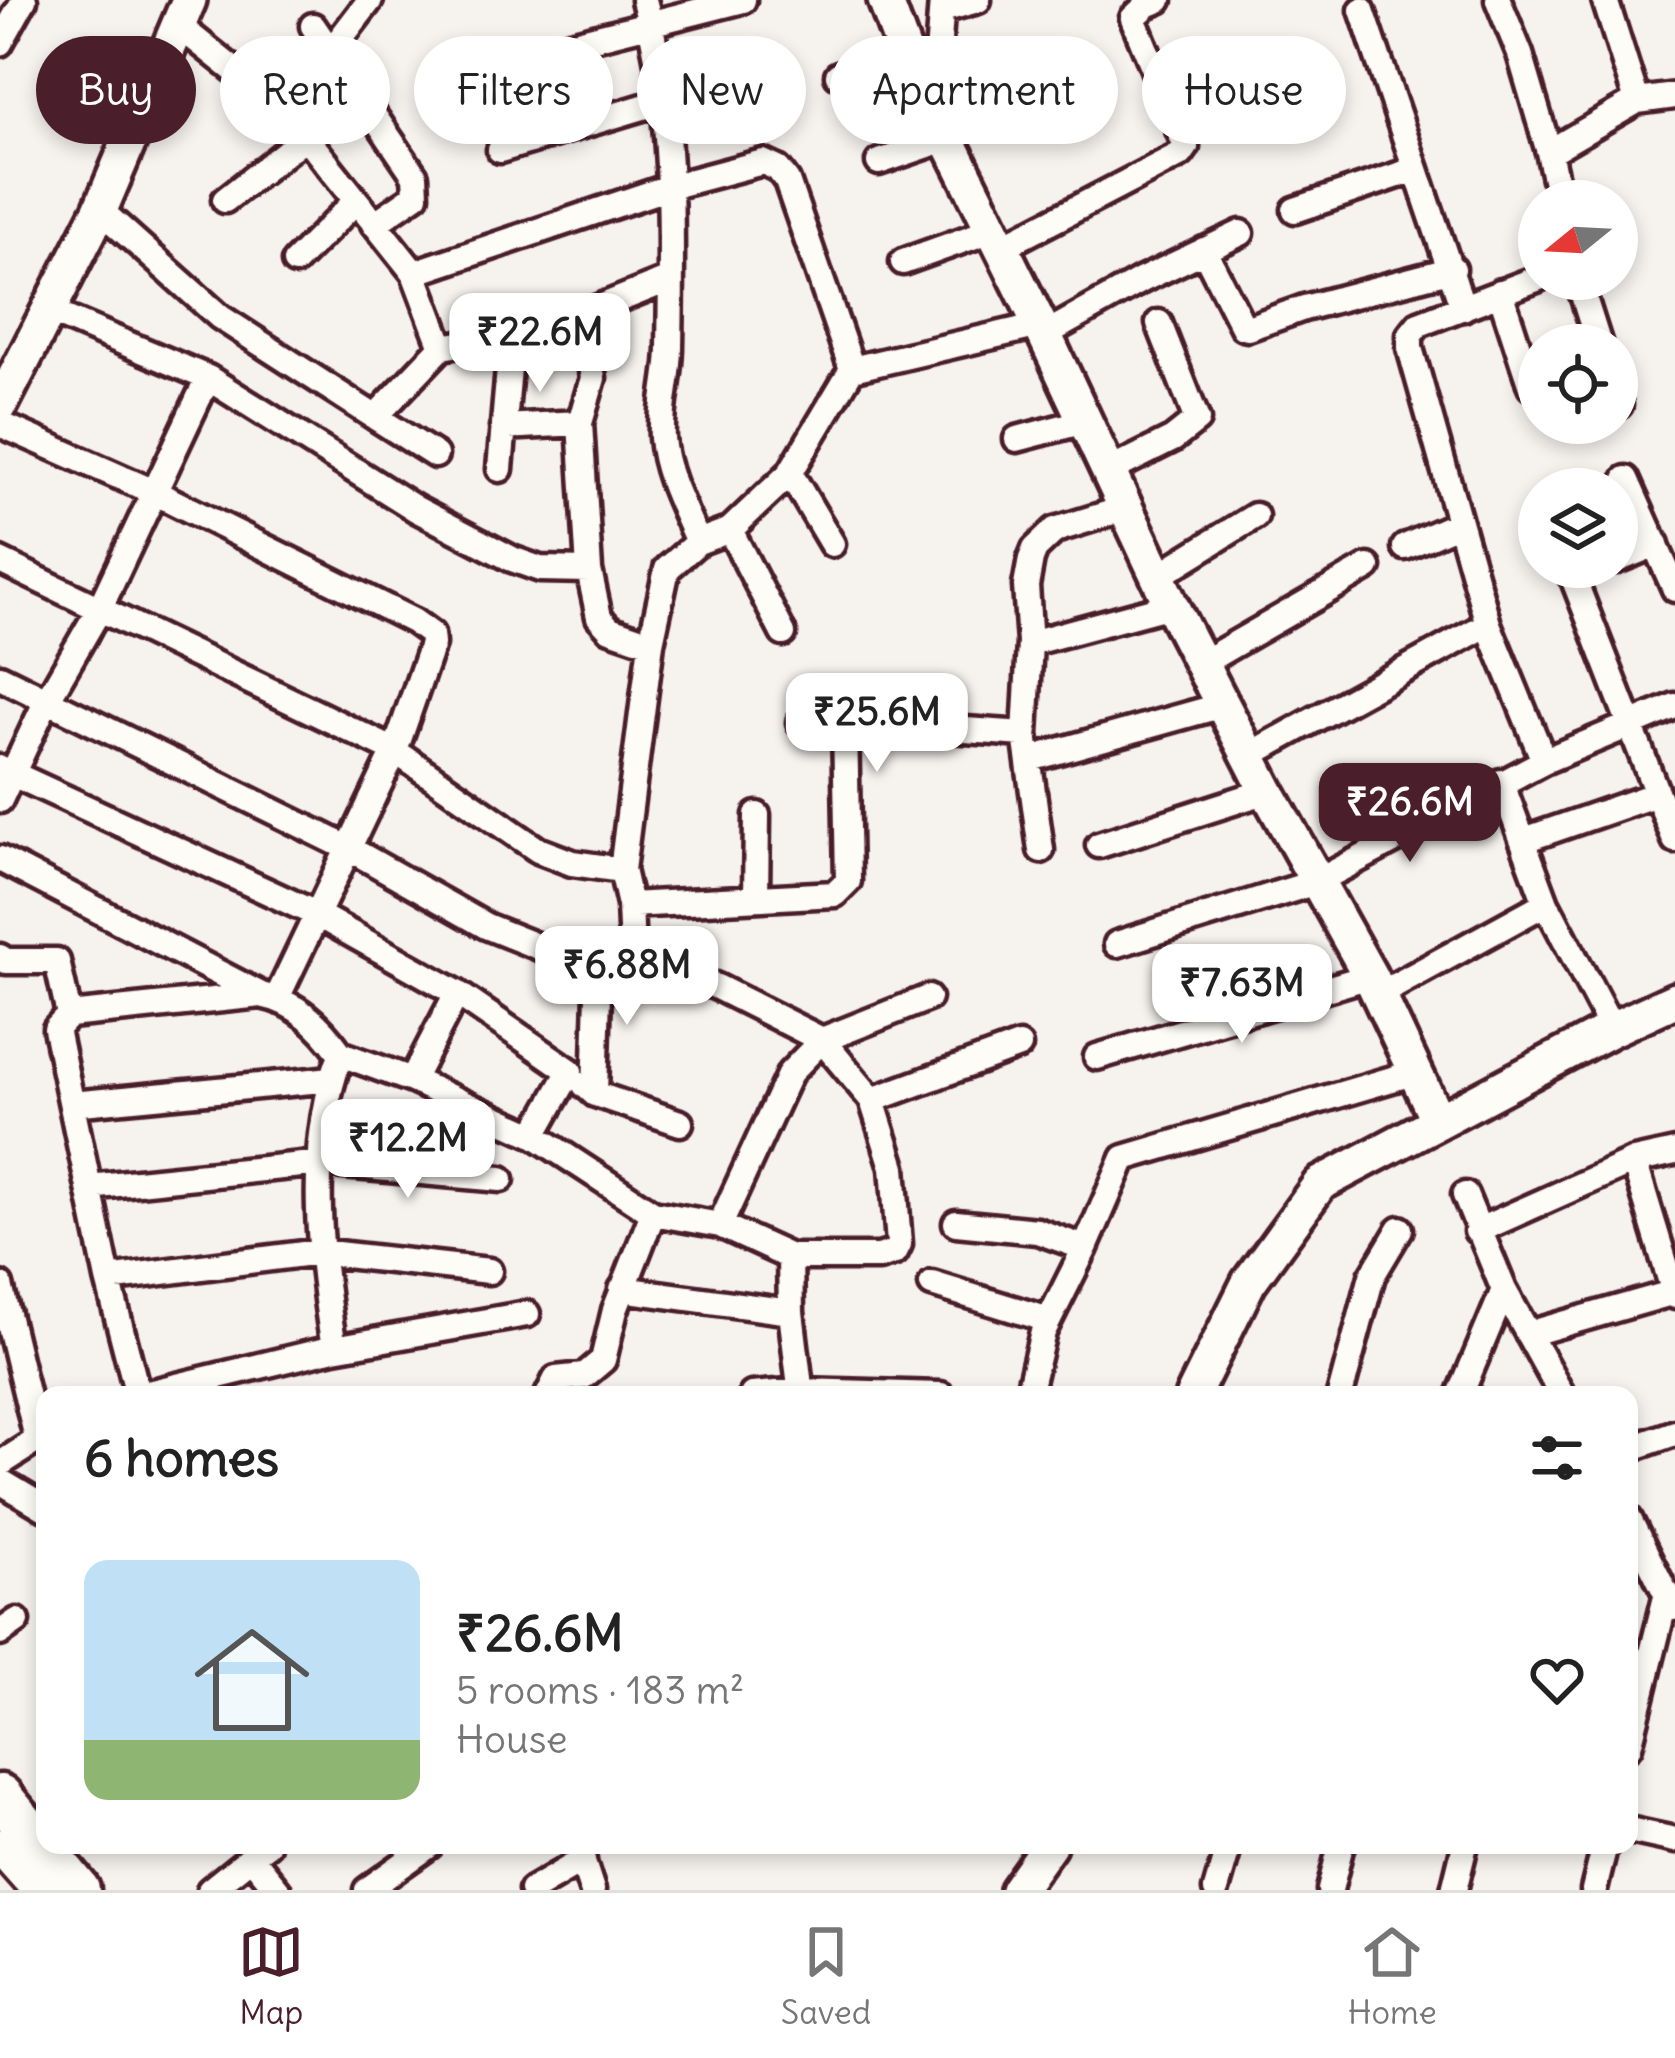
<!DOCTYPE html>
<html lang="en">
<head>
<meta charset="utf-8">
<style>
	:root { --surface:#fff; --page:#f2f2f2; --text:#222; --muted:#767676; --line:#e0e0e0; --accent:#4a1f2b }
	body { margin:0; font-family:Delius,sans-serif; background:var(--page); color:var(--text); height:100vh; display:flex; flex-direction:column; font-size:45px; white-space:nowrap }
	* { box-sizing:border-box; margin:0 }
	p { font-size:39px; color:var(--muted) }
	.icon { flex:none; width:66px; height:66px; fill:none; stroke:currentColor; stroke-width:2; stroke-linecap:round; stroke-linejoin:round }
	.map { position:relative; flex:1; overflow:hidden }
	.panel { position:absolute; left:36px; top:1386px; width:1602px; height:468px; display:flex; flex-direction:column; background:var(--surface); border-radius:24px; box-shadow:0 6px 18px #0003 }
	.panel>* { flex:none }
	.top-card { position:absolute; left:36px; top:36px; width:1605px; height:108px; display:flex; gap:24px }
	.needle { width:78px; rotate:252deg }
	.tools { position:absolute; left:1518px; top:180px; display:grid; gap:24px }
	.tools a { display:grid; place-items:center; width:120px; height:120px; border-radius:50%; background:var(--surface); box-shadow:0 6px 18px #0003; font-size:60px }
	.price { position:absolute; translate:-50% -102px; padding:0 27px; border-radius:24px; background:#fff; color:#222; font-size:39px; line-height:78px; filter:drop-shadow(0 3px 6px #0008) }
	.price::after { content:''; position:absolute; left:50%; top:72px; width:36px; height:27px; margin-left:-18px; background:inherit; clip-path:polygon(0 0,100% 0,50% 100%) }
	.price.on { background:var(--accent); color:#fff }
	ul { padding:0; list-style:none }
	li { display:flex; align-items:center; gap:36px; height:300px; padding:0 48px }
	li+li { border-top:3px solid var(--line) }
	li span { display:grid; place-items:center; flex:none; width:336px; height:240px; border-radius:24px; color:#555 }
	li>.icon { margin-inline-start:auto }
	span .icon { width:144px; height:144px; fill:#fffc; stroke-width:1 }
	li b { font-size:51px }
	h2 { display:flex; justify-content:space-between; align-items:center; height:144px; padding:0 48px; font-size:51px }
	.chip { padding:0 42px; border-radius:54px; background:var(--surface); box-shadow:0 6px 18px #0003; font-size:42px; line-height:108px }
	.chip.on { background:var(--accent); color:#fff }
	.menu { display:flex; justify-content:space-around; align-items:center; height:168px; border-top:3px solid var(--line); background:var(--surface); font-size:33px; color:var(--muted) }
	.menu a { display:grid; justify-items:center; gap:6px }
	.menu .on { color:var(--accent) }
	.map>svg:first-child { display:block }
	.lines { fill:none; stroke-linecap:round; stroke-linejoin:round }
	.street-casing { stroke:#4a1f2b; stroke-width:33 }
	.secondary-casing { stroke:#4a1f2b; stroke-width:42 }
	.highway-casing { stroke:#4a1f2b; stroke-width:51 }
	.street { stroke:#fdfcf7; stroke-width:24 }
	.secondary { stroke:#fdfcf7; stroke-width:33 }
	.highway { stroke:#fdfcf7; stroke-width:42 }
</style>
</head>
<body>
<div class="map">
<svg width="1675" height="1890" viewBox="0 0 1675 1890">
	<rect width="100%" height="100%" fill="#f6f3ef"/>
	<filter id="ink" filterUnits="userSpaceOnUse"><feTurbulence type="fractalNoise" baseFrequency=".00833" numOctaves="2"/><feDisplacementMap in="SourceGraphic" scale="24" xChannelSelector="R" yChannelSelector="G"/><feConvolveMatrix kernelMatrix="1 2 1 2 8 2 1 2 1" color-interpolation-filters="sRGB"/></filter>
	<g filter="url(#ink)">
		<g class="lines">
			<g class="street-casing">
				<path id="street" d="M644,0C675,111 672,233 670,347C670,377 660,408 662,438C665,474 684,509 698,542
					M1498,0L1520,54L1549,152
					M1605,0L1637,101L1675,96
					M942,10L978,0
					M1362,10L1463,308
					M179,26L285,111L414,273L442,347
					M313,26L415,176L416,195L374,224
					M0,43L24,0
					M488,65L743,0
					M838,75L904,51
					M285,111L370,0
					M934,111L942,0
					M500,150L663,101
					M879,162L946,139
					M225,200L304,138
					M1560,201L1549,152L1637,101
					M100,210L220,317L375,417
					M1295,210L1416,169
					M1002,247L1181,154L1186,147L1133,18L1147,5L1159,0
					M1204,250L1243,327L1248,328L1304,308L1453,269
					M295,262L354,203
					M903,262L992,230
					M414,273L669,187L763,162L778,169L787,181L852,369L1040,325
					M1539,278L1419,324L1410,335V348L1488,624L1544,761
					M1578,279L1599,345
					M1500,292L1531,387
					M49,311L208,378L416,509L512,559L540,569L589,570
					M583,314L593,378L580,423L589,570L599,617L610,629L651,643
					M1044,335L1142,280L1241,233
					M1617,400L1619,405
					M0,424L154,492L413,621L431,634L432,644L395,751L277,998
					M503,427L580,423
					M1017,439L1085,421
					M435,455L375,417L442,347L512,335L583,314L670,279
					M500,469L512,335
					M1109,471L1173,439L1197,420L1159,323
					M790,473L832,544
					M1626,479L1675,589
					M730,530L783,633
					M1405,547L1459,523
					M1617,560L1656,544
					M0,561L395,751L538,850L572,863L622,870
					M1569,567L1675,840
					M1158,576L1255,516
					M1572,577L1598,567
					M1030,643L1171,605
					M1202,663L1368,567
					M0,677L350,849L486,926L551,952L599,960L632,952L717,987L822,1040L872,1100L893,1167L899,1244L895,1252L879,1257H790L720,1225L653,1213L534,1135L412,1080L341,1054
					M845,722L1025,734
					M1250,755L1488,624
					M1030,759L1223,705
					M0,768L316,914L457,993L570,1071L534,1135
					M1501,782L1546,903L1612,1029
					M0,800L47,700L99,610L208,378
					M1524,840L1657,794
					M1099,845L1267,791
					M1041,850L1025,734L1030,643L1026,586L1031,559L1035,549L1055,530L1126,508
					M0,859L261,995C297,1002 321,1026 341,1054C306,1147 319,1253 334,1348
					M756,898L757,815
					M630,905L835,894L848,881L845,722L800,723
					M1117,944L1316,882L1544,761L1675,706
					M632,952L630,905L622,870L651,643L667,569L698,542L730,530L790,473L852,369
					M0,957L6,961H57L69,1015
					M1378,995L1546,903
					M1097,1057L1370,976
					M412,1080L457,993
					M585,1085L595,1094L680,1123
					M595,1094L599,960
					M872,1100L1019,1046
					M72,1104L332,1079
					M1634,1161L1675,1296
					M89,1187L321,1163L501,1179
					M1465,1195L1504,1290L1562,1395
					M956,1223L1037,1231L1085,1248
					M720,1225L790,1073L822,1040L928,998
					M1477,1231L1634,1161L1675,1152
					M790,1257L791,1312L801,1395
					M108,1279L319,1252L489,1271
					M932,1284L1049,1320
					M0,1285L37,1438
					M622,1289L791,1312
					M1528,1334L1675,1292
					M138,1395L108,1279L56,1029L69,1015L261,995
					M140,1395L334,1348L527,1314
					M548,1395L556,1379L584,1376L603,1360L615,1310L653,1213
					M752,1395L801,1391L941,1395
					M1028,1395L1043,1332L1085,1248L1124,1158L1416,1072
					M1340,1395L1372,1276L1400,1229
					M1460,1395L1504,1290
					M1629,1449L1675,1433
					M0,1464L45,1435
					M0,1481L45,1508
					M1629,1519L1673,1608
					M0,1633L17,1621
					M1629,1746L1667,1593
					M1629,1830L1675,1840
					M267,1845L251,1857L278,1890
					M578,1847L592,1890
					M210,1890L251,1857
					M367,1890L430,1845
					M532,1890L583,1860
					M1216,1890L1229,1845
					M1330,1890L1341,1845
					M1454,1890L1465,1845
					M1594,1890L1605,1845"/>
			</g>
			<g class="secondary-casing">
				<path id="secondary" d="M885,0L904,51L1040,325L1171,605L1267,791L1370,976L1438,1121
					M0,406L100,210L189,0
					M1193,1395L1249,1282L1320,1184L1612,1029L1675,1000
					M0,1846L39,1890
					M1017,1890L1049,1845"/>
			</g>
			<g class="highway-casing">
				<path id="highway" d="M0,1796L78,1890"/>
			</g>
			<use href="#street" class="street"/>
			<use href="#secondary" class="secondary"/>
			<use href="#highway" class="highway"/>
		</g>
	</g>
</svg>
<div class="tools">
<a><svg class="needle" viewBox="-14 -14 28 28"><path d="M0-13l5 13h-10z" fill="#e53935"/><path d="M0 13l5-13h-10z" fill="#767676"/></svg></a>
<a><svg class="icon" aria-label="locate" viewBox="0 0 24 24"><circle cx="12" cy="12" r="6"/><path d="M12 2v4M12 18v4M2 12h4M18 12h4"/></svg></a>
<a><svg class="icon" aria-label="layers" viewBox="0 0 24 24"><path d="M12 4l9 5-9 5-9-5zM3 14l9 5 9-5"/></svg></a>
</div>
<b class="price" style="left:540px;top:395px">₹22.6M</b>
<b class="price" style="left:877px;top:775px">₹25.6M</b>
<b class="price on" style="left:1410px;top:865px">₹26.6M</b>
<b class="price" style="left:627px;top:1028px">₹6.88M</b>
<b class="price" style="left:1242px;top:1046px">₹7.63M</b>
<b class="price" style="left:408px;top:1201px">₹12.2M</b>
<div class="top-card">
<a class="chip on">Buy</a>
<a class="chip">Rent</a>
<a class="chip">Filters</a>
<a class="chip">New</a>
<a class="chip">Apartment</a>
<a class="chip">House</a>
</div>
<section class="panel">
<h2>6 homes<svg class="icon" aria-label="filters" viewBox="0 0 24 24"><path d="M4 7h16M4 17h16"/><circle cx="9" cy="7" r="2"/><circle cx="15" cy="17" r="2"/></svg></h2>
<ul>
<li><span style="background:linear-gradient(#bfe0f5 75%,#8fb573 0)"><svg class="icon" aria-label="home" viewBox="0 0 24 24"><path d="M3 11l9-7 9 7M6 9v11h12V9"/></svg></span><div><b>₹26.6M</b><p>5 rooms · 183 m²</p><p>House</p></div><svg class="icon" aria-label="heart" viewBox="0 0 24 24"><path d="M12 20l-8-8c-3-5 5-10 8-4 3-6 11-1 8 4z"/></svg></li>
</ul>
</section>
</div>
<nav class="menu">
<a class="on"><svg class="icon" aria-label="map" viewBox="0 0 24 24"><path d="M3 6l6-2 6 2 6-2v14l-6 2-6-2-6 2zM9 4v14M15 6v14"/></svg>Map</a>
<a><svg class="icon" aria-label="saved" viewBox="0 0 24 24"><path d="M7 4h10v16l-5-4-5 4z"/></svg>Saved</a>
<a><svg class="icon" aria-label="home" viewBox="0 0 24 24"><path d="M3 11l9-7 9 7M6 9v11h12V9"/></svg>Home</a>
</nav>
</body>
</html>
